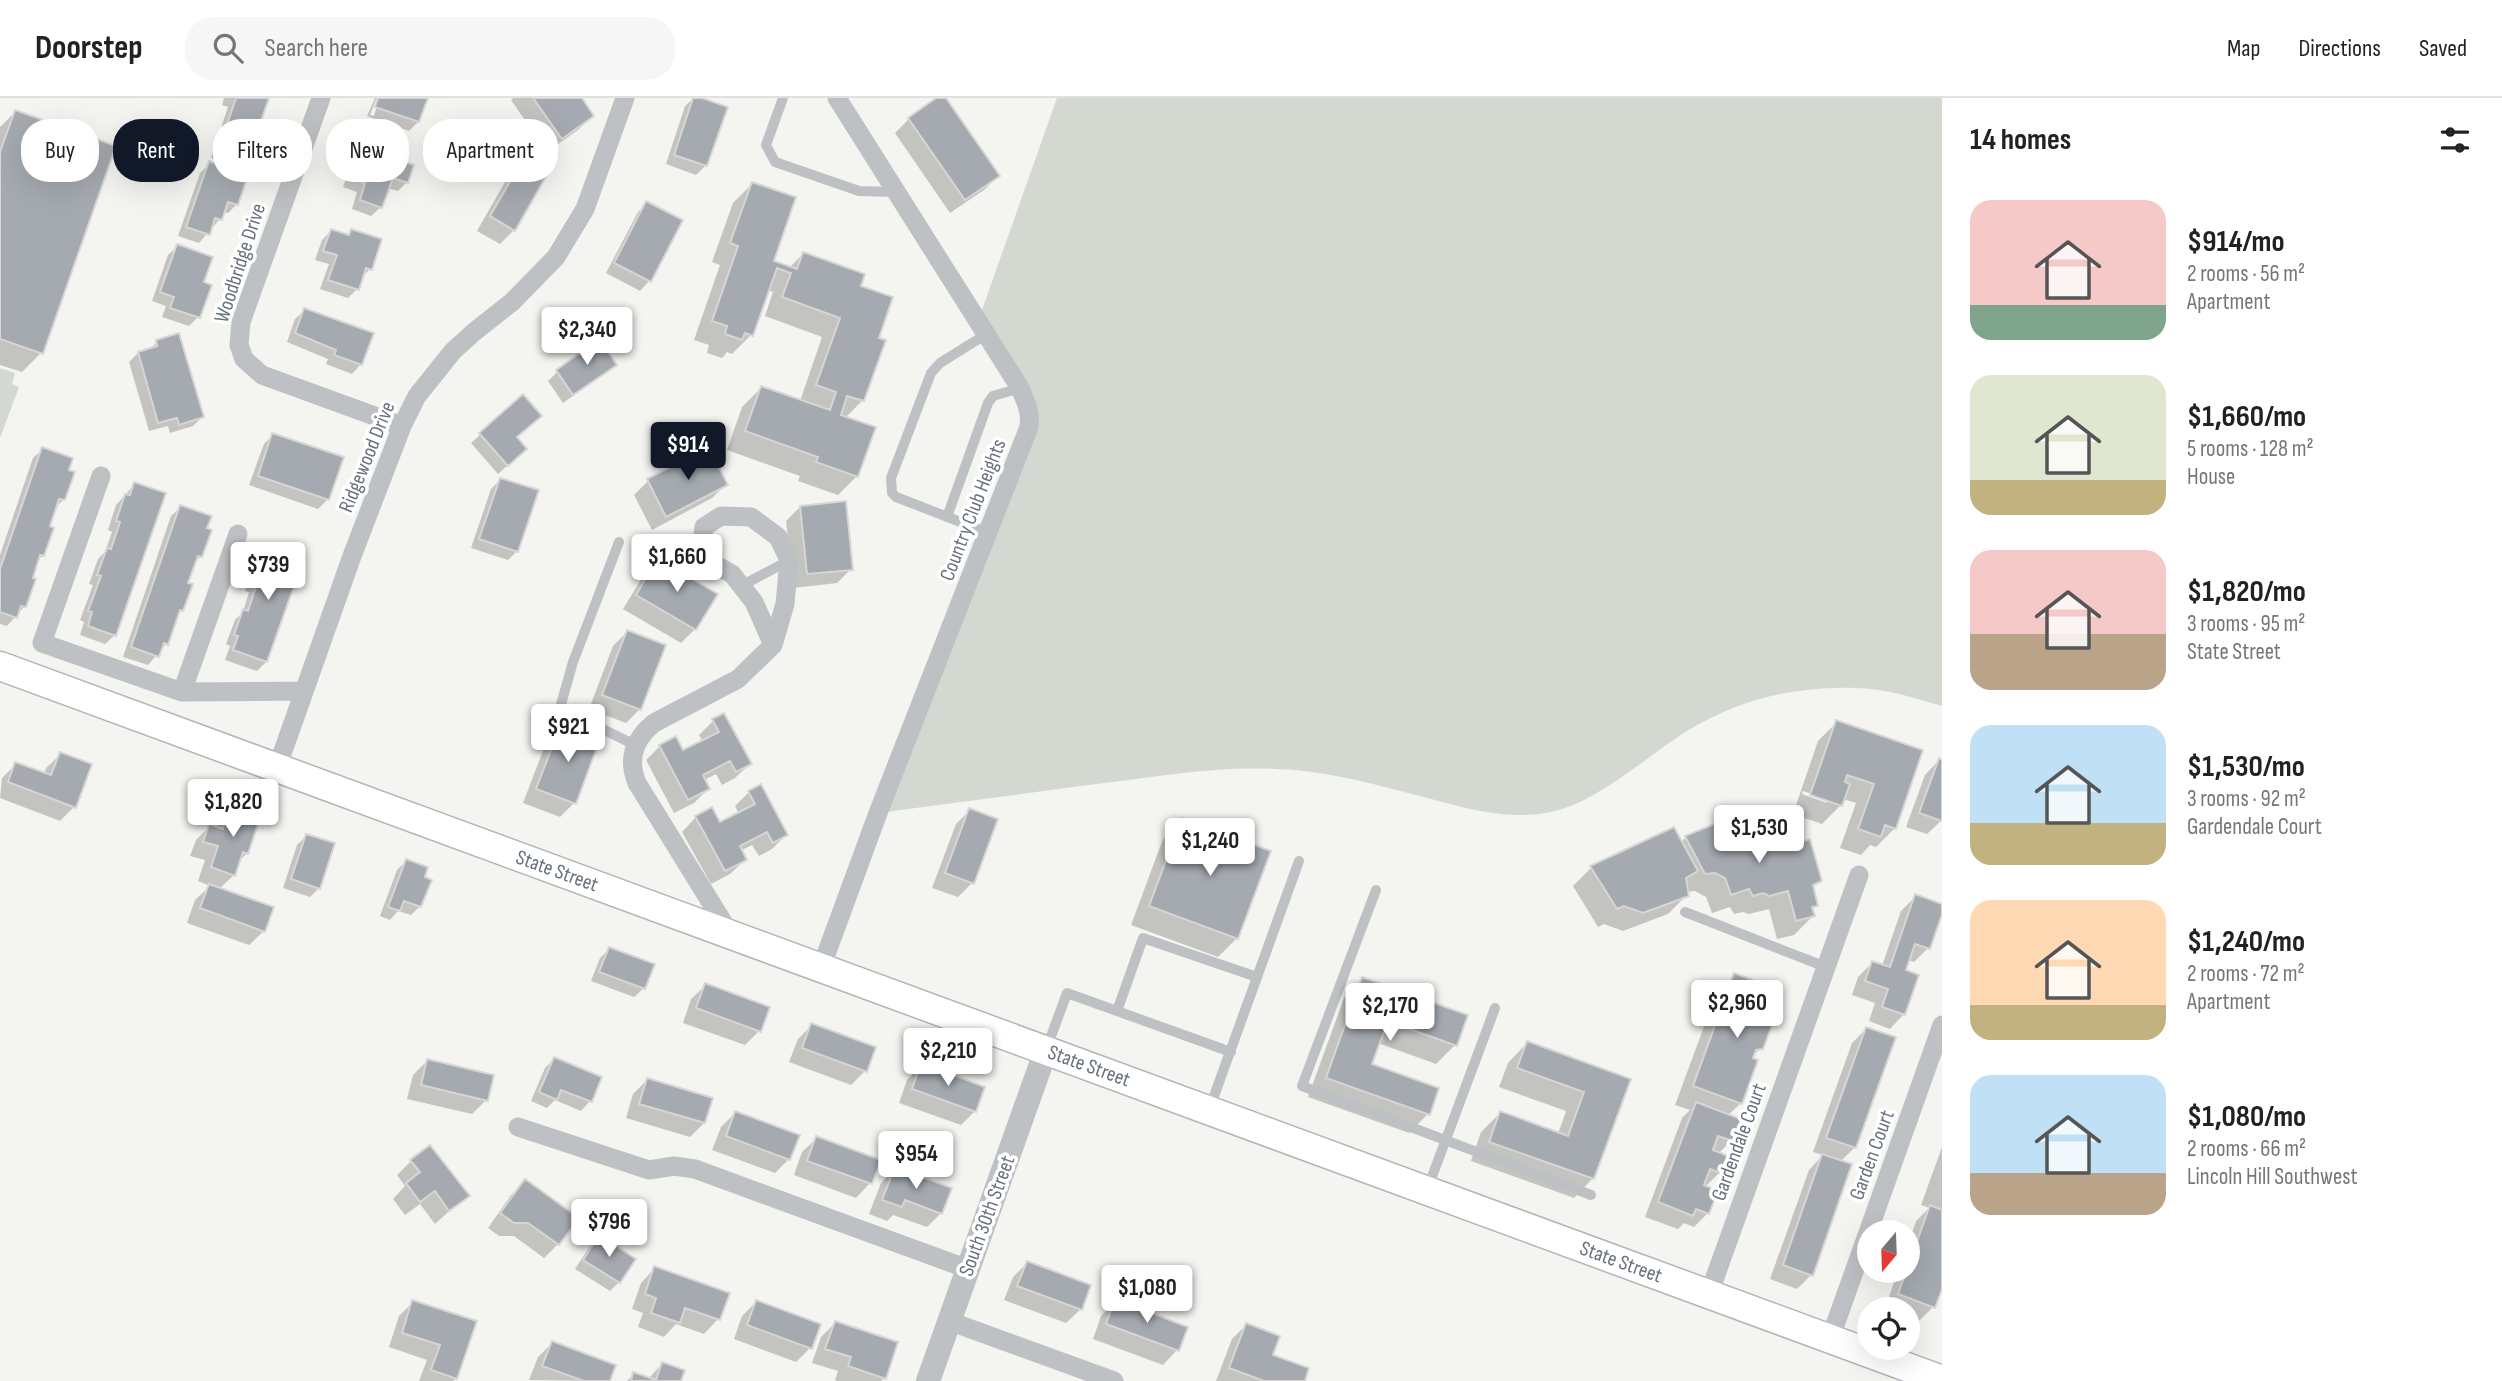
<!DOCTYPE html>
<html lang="en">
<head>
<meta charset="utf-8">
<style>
	:root { --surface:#fff; --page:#f6f6f6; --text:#222; --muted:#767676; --line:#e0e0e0; --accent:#111827 }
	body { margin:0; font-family:"Sofia Sans Condensed",sans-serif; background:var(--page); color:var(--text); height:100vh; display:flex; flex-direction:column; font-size:26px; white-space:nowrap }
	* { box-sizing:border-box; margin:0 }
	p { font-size:23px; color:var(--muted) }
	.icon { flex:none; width:38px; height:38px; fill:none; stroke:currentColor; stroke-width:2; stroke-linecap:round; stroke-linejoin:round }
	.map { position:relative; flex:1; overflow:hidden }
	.side { display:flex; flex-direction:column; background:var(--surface); width:560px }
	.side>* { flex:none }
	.hud { position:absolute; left:21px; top:21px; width:665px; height:63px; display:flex; gap:14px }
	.needle { width:46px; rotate:199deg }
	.buttons { position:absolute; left:1857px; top:1122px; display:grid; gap:14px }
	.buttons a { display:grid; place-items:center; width:63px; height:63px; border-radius:50%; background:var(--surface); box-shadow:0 7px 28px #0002; font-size:35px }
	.price { position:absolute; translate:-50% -60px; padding:0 16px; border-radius:7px; background:#fff; color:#222; font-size:23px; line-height:46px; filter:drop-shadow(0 2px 4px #0008) }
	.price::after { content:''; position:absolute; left:50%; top:42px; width:21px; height:16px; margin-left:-10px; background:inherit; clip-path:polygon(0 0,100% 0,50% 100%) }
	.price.current { background:var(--accent); color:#fff }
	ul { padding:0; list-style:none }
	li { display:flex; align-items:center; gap:21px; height:175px; padding:0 28px }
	li span { display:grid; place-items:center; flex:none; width:196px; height:140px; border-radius:21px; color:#555 }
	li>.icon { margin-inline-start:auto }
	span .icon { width:84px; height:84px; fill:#fffc; stroke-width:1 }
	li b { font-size:30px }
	h2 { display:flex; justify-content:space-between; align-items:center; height:84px; padding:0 28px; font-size:30px }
	.tag { padding:0 24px; border-radius:28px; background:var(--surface); box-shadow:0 7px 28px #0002; font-size:24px; line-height:63px }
	.tag.current { background:var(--accent); color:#fff }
	header { display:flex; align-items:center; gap:42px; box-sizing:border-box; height:98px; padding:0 35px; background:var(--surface); border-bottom:2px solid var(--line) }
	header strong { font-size:33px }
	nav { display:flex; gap:38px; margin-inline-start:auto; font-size:24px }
	.search { width:490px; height:63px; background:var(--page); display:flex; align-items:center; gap:18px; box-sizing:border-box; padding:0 24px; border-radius:28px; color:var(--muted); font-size:26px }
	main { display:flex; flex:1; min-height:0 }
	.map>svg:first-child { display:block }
	.green { fill:#d3d9d1 }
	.shadow { fill:#0003; fill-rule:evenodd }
	.building { fill:#a4aaaf; stroke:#d6d6d4; stroke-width:2 }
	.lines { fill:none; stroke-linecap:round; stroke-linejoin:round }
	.secondary-casing { stroke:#b1b5b9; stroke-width:31 }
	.service { stroke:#bec1c4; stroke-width:10 }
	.minor { stroke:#bec1c4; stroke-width:19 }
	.tertiary { stroke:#bec1c4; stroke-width:24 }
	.secondary { stroke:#fff; stroke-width:28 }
	.labels { text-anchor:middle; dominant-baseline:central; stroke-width:7; stroke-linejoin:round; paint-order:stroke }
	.street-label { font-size:21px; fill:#67727e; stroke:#fff }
</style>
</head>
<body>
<header>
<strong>Doorstep</strong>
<div class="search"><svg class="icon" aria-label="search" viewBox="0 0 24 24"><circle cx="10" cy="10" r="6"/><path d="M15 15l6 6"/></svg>Search here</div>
<nav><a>Map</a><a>Directions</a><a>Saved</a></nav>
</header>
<main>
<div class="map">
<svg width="1942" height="1283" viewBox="0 0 1942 1283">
	<rect width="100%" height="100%" fill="#f4f4f1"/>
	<path class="green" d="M1057,0H1942V608C1914,600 1884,590 1855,590C1788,588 1728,604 1672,643C1639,666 1597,701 1559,712C1508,726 1460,708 1412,696C1367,684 1321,672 1275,671C1217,668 1161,678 1104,685C1029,695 953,705 878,715L1029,329L977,226Z
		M0,270L15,275L12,286L19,289L0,340Z"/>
	<path class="shadow" d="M224,0H267L246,59L237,69L211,60L228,9L222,7Z
		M375,0H426L418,24L409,33L367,18ZM376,1H379L374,18L370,17Z
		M513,0H579L592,18L578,32L547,54L511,2Z
		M694,0H697L706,67L696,77L666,66L685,8Z
		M939,0H943L998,78L984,92L950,115L895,35L909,21Z
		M15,14L41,255L22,274L0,267V29Z
		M369,32L397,63L407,84L398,93L387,90L381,109L371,118L352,111L357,94L343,89L360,42Z
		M523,63L514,132L500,146L477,133L509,77Z
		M210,65L237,106L228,115L223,114L220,121L199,145L178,138L200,75Z
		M752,86L772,164L789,170L803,156L859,189L877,241L863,302L845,320L857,378L838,397L798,383L800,378L727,352L742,309L761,290L800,303L822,239L765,218L773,194L767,192L751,237L732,256L727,254L722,260L707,255L709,247L694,242L720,167L712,164L733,105Z
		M647,105L681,123L649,183L640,193L606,175L638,114Z
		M331,133L346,138L352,133L370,171L361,180L357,191L348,200L320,191L329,166L315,162L322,142Z
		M178,148L202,186L198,219L189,228L162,219L166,208L152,203L168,157Z
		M305,212L361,266L352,276L326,266L328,261L287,244L295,221Z
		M157,244L202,319L193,328L170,335L168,328L149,333L129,264L138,255L148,253Z
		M600,244L615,266L606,275L563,305L548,283L557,274Z
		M523,298L516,340V360L498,376L471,345Z
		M273,337L328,401L318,411L249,387L264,346Z
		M43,351L67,373L63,402L54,411L43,457L36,464L25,508L7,528L0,526V457L33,360Z
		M708,352L726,386L712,400L652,432L634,397L648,383Z
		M500,382L517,453L508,462L471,450L491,391Z
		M135,386L115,537L105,546L80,537L84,524L80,522L93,487L89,486L98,461L105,454L112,434L108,432L116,407Z
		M181,409L201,458L193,466L186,486L182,512L176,518L166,546L148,567L123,559L171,418Z
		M800,409L851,471L837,485L793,490L786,423Z
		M273,448L266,564L257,573L225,562L230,548L226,546L235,522L243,514L249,494L245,493L253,468Z
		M658,463L715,497L695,531L681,545L623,511L644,477Z
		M627,534L640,611L626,625L589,611L613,548Z
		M713,623L750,666L735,680L722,687L716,676L704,682L708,691L694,705L674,715L646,662L660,648L683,655L703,644L699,637Z
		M1837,624L1921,653L1895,730L1876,749L1870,747L1861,757L1840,750L1856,705L1843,701L1841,707L1822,726L1793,716L1818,643ZM1803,693L1827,701V705L1802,696Z
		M561,628L574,705L560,719L523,705L547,642Z
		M61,656L74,709L60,723L0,700L2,680L16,666L44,677L46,670Z
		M1939,662L1942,663V722L1927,736L1906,729L1925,677Z
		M749,694L786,737L772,751L759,758L752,747L740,753L745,762L730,776L711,786L682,734L696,719L719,726L739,716L735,708Z
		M244,710L247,755L238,764L234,777L219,791L264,833L249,847L187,825L195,802L210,788L198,783L205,762L190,758L196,742L210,728L215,730L230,714L238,716Z
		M970,712L972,785L958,799L932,790L956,726Z
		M1182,722L1237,840L1218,859L1131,827L1163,741Z
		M1728,723L1738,744L1778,754L1820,783L1812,790L1816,807L1811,812L1813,818L1794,837L1777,841L1769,811L1749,816L1743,814L1734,816L1730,809L1712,815L1706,799L1695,793L1687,794V797L1668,816L1623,833L1604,826L1598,829L1573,788L1592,769L1681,744L1686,739Z
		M306,738L319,790L310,799L283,790L297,747Z
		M406,763L420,808L411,817L398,813L390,822L380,818L397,772Z
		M1916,798L1942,808V811L1928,850L1914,864L1908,862L1904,873V916L1890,931L1869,923L1875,905L1852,897L1858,879L1872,865L1882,868L1901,813Z
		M609,851L644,890L634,899L591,883L600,860Z
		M1735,877L1771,911L1764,917L1761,950L1750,961L1741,1005L1727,1018L1732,1042L1718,1056L1720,1074L1705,1089L1708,1115L1694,1129L1684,1125L1678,1131L1645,1119L1682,1020L1690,1012L1675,1007L1716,896Z
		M1363,881L1455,947L1436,966L1378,945L1370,968L1428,1016L1409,1035L1308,999L1344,900Z
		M706,887L759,933L745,947L683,925L691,901Z
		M812,927L865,973L851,987L789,964L798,941Z
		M1866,931L1855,1049L1840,1064L1811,1177L1797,1191L1770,1181L1809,1072L1823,1057L1813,1054L1852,945Z
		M1527,945L1628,982L1593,1080L1574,1100L1471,1063L1481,1034L1500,1015L1558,1036L1566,1013L1499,989L1508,965Z
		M554,961L600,980L590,1003L581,1013L555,1002L547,1010L531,1003L545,970Z
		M427,963L486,1002L472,1016L407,1001L413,977Z
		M921,967L975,1013L961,1027L899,1005L907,982Z
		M647,982L704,1025L690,1039L626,1020L633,996Z
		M735,1015L789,1061L775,1075L712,1052L721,1029Z
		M817,1040L879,1063L870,1085L856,1100L794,1077L802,1054Z
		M1942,1049V1185L1933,1209L1919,1223L1908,1219V1211H1885L1898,1172H1908V1147L1916,1123L1929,1110L1921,1107Z
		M411,1063L467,1097L435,1126L420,1106L405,1117L393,1101L405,1088L397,1077Z
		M895,1071L941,1115L927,1129L893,1117L887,1123L869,1116L881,1085Z
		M526,1083L558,1146L544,1160L514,1138H499L488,1130L511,1097Z
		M599,1139L619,1184L610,1193L575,1171L590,1148Z
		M1027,1165L1081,1211L1066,1225L1004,1202L1013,1179Z
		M655,1170L718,1221L704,1236L676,1226L664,1239L638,1229L643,1215L632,1211L641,1185Z
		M1116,1203L1186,1230L1177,1252L1163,1267L1093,1241L1101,1218Z
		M413,1204L474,1224L456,1280L453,1283H419L427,1262L389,1249L399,1218Z
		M756,1204L810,1250L796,1264L734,1241L742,1218Z
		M835,1225L885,1280L881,1283H837L835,1282L838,1273L812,1265L821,1239Z
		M1246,1227L1271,1258L1303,1283H1216L1232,1241Z
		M552,1245L608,1283L529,1282L538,1259Z
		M662,1266L679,1283H627L634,1276L648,1281Z"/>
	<path class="building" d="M236,0H269L248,60L219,50Z
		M378,0H428L419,24L375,9Z
		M533,0H582L594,18L562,41Z
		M693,0H702L728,9L707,68L674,57Z
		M936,0H946L1000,78L965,102L908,20Z
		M15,12L116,48L43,256L0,241V54Z
		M368,30L406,44L399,62L414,67L408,85L393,80L382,110L360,102L365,85L351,80Z
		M523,61L548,75L515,133L490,118Z
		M209,63L248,77L238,107L228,104L222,122L215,120L210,137L186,129Z
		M752,84L796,99L774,163L797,171L803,154L865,176L861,188L893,199L879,240L886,242L864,303L847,298L841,317L876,329L858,379L816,364L818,359L745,333L761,288L830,312L836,294L816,287L840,220L782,199L791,175L777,170L753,238L745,235L742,242L725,236L727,228L712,223L738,148L730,145Z
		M646,103L683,122L651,184L614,165Z
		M331,131L349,137L351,131L382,141L372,172L366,170L359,192L328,182L337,157L323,153Z
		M177,146L213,159L204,184L212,187L200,220L170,210L174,199L160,194Z
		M304,210L374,235L362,267L334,257L336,252L295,235Z
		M179,235L204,319L179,327L177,320L158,325L138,254L157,248L156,242Z
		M600,241L617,267L573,297L556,272Z
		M523,296L542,318L517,339L527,351L508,368L479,335Z
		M272,335L344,359L329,402L258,378Z
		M42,349L73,360L69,372L75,374L65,402L59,401L50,428L54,430L44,458L40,457L33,480L36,481L26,509L21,508L17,520L0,514V471Z
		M709,349L728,387L666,419L647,381Z
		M500,380L539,392L518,454L479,441Z
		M134,384L166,395L116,538L88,528L92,514L88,513L101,478L97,477L107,450L111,451L120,424L116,423L125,396L130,397Z
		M846,403L853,472L807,476L800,408Z
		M180,407L212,418L207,430L212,432L202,459L198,458L188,485L193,486L183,513L180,512L168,547L164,545L159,559L131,549Z
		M273,446L305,457L267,564L233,552L238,538L234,537L243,511L248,513L257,485L253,484L262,456L268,459Z
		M657,461L718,496L696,532L636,497Z
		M627,532L666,547L641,612L602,597Z
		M724,615L752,666L736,674L730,663L703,677L710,691L688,702L659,647L676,638L683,652L719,634L712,621Z
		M1836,622L1923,652L1896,731L1885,727L1881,739L1858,731L1874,686L1847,677L1845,684L1850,686L1842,708L1810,697Z
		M561,626L600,641L576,706L536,691Z
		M60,654L92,666L76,710L8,684L15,664L51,677Z
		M1939,660L1942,662V723L1919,715Z
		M761,686L788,737L773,745L767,734L740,748L747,762L725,773L695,718L712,709L720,724L755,706L748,693Z
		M244,708L262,714L248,756L243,754L235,778L211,769L218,748L203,744L209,726L223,731L229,712L241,716Z
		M969,710L998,721L974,786L945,775Z
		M1182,720L1271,753L1238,841L1149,808Z
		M1729,720L1739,741L1769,731L1778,752L1810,741L1822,783L1813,787L1818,808L1812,809L1815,818L1796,823L1788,793L1769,798L1763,795L1753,798L1749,791L1731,797L1725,780L1715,775L1705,776L1685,738Z
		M1674,729L1698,773L1686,780L1689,798L1643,815L1624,808L1617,811L1590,768Z
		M306,736L335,745L320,791L291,781Z
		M406,761L428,769L425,779L432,782L421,809L404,803L400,813L388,809Z
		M209,786L274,809L265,834L200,810Z
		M1915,796L1942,806V816L1930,851L1915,846L1906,872L1919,877L1905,917L1882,909L1888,891L1865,883L1872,863L1890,869Z
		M609,849L655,866L645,891L599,874Z
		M1734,875L1779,892L1772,911L1757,906L1755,911L1775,919L1763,951L1756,952L1753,960L1758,962L1742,1006L1693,988Z
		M1362,879L1468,917L1457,948L1388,923L1372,966L1439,990L1430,1017L1326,980Z
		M705,885L770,909L761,934L696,910Z
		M811,925L876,949L867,974L802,950Z
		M1866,929L1896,939L1856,1050L1826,1040Z
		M1527,943L1631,981L1594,1081L1489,1044L1500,1013L1568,1038L1584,994L1517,970Z
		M554,959L602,979L592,1004L561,992L557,1002L539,994Z
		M427,961L494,977L488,1003L421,987Z
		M921,965L985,989L976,1014L912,991Z
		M647,980L713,1000L705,1025L639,1006Z
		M1696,1004L1741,1021L1733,1043L1718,1038L1713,1052L1728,1058L1721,1075L1710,1071L1704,1087L1718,1093L1709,1116L1696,1111L1693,1118L1658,1104Z
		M735,1013L800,1037L790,1062L726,1038Z
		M816,1038L881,1062L872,1086L807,1063Z
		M430,1047L470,1098L449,1113L435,1093L420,1104L406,1085L420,1074L410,1062Z
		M1822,1056L1852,1066L1813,1178L1783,1167Z
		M895,1069L952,1090L942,1116L905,1102L902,1109L882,1102Z
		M525,1081L579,1120L559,1147L528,1125H514L500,1115Z
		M1930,1107L1942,1112V1191L1935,1210L1898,1196Z
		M599,1137L636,1161L620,1185L583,1162Z
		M1027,1163L1091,1187L1082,1212L1017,1188Z
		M654,1168L730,1195L720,1222L685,1210L680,1225L651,1215L656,1200L645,1196Z
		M1115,1201L1188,1229L1179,1253L1106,1226Z
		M412,1202L477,1223L457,1281L431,1272L440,1247L402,1235Z
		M756,1202L821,1226L812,1251L747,1227Z
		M835,1223L898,1244L886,1281L848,1268L851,1259L825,1251Z
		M1246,1225L1280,1238L1273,1257L1309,1270L1305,1283H1264L1229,1270Z
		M552,1243L616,1267L610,1283H584L542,1268Z
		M662,1264L685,1272L681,1283H631L633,1274L656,1282Z"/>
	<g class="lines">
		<g class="secondary-casing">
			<path id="secondary" d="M0,568L1942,1282"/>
		</g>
		<path class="service" d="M783,0L766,47L775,64L859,93L894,94
			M985,237L940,265L931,275L891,380L892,395L896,399L989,435
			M947,419L988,305L993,298L1020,290
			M619,444L573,564L560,610L635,647
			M741,488L788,463
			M1376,792L1302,988L1591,1097
			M1685,814L1826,869
			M1117,913L1143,840L1257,879
			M1046,952L1067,895L1231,954
			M1209,1012L1299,763
			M1427,1092L1495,910"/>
		<path class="minor" d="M321,0L241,224L239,247L244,261L262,277L402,328
			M101,378L42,545L182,594L304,593
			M182,594L238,436
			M277,670L352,458L402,328L417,298L453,253L474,234L512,204L556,159L585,111L625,0
			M731,837L637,685C627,661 634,641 654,625L738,581L773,547L785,506L789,462L778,439L751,419L721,418L704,429L700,458L732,476L754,504L773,547
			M821,870L878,715L1029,329C1031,314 1026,304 1020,290L837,0
			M518,1029L649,1072L674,1068L695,1071L968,1171
			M1709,1196L1859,777
			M949,1223L1114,1283
			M1830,1241L1942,927"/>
		<path class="tertiary" d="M928,1283L1046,952"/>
		<use href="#secondary" class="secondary"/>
	</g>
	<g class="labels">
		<g class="street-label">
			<text transform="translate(240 165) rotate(-72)">Woodbridge Drive</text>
			<text transform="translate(367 359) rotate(-68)">Ridgewood Drive</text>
			<text transform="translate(973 412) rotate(-69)">Country Club Heights</text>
			<text transform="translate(557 773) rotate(20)">State Street</text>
			<text transform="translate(1089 968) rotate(20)">State Street</text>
			<text transform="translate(1739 1044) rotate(-70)">Gardendale Court</text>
			<text transform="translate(1872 1057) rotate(-70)">Garden Court</text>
			<text transform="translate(987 1118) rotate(-70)">South 30th Street</text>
			<text transform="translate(1621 1164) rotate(20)">State Street</text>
		</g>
	</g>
</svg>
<div class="buttons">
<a><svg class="needle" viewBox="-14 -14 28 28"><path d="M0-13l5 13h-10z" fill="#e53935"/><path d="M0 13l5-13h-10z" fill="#767676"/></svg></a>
<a><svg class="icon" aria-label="locate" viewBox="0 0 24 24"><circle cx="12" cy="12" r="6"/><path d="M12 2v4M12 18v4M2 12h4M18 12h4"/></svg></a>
</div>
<b class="price" style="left:587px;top:269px">$2,340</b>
<b class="price current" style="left:688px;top:384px">$914</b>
<b class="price" style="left:677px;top:496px">$1,660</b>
<b class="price" style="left:268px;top:504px">$739</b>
<b class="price" style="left:568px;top:666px">$921</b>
<b class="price" style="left:233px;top:741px">$1,820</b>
<b class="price" style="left:1759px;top:767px">$1,530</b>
<b class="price" style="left:1210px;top:780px">$1,240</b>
<b class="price" style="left:1737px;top:942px">$2,960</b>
<b class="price" style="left:1390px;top:945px">$2,170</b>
<b class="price" style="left:948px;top:990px">$2,210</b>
<b class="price" style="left:916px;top:1093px">$954</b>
<b class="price" style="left:609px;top:1161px">$796</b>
<b class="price" style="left:1147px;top:1227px">$1,080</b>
<div class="hud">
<a class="tag">Buy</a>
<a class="tag current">Rent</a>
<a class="tag">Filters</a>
<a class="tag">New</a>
<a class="tag">Apartment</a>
</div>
</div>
<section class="side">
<h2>14 homes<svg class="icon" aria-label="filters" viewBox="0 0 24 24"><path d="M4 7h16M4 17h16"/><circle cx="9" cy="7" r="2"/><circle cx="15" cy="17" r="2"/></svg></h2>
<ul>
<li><span style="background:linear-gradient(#f6c9c9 75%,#7fa58c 0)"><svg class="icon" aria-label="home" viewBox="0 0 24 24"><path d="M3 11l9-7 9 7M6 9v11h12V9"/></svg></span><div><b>$914/mo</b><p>2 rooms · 56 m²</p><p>Apartment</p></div></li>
<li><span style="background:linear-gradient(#dfe7d0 75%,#c2b280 0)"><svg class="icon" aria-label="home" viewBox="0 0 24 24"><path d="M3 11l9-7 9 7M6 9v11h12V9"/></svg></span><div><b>$1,660/mo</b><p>5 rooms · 128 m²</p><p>House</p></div></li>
<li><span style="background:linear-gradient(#f6c9c9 60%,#b9a48a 0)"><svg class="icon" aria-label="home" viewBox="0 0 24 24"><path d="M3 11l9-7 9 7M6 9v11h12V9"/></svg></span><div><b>$1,820/mo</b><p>3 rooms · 95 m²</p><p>State Street</p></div></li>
<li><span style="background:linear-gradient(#bfe0f5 70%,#c2b280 0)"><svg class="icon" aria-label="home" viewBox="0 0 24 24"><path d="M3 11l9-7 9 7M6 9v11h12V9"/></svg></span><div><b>$1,530/mo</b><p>3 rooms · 92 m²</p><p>Gardendale Court</p></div></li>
<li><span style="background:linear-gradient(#ffd9b3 75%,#c2b280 0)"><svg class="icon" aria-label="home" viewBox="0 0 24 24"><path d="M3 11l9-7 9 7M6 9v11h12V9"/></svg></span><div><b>$1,240/mo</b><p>2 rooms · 72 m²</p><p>Apartment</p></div></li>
<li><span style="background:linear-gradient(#bfe0f5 70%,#b9a48a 0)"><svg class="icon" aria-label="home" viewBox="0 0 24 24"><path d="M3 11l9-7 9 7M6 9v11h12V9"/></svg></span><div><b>$1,080/mo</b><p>2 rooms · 66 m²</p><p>Lincoln Hill Southwest</p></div></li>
</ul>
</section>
</main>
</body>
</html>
